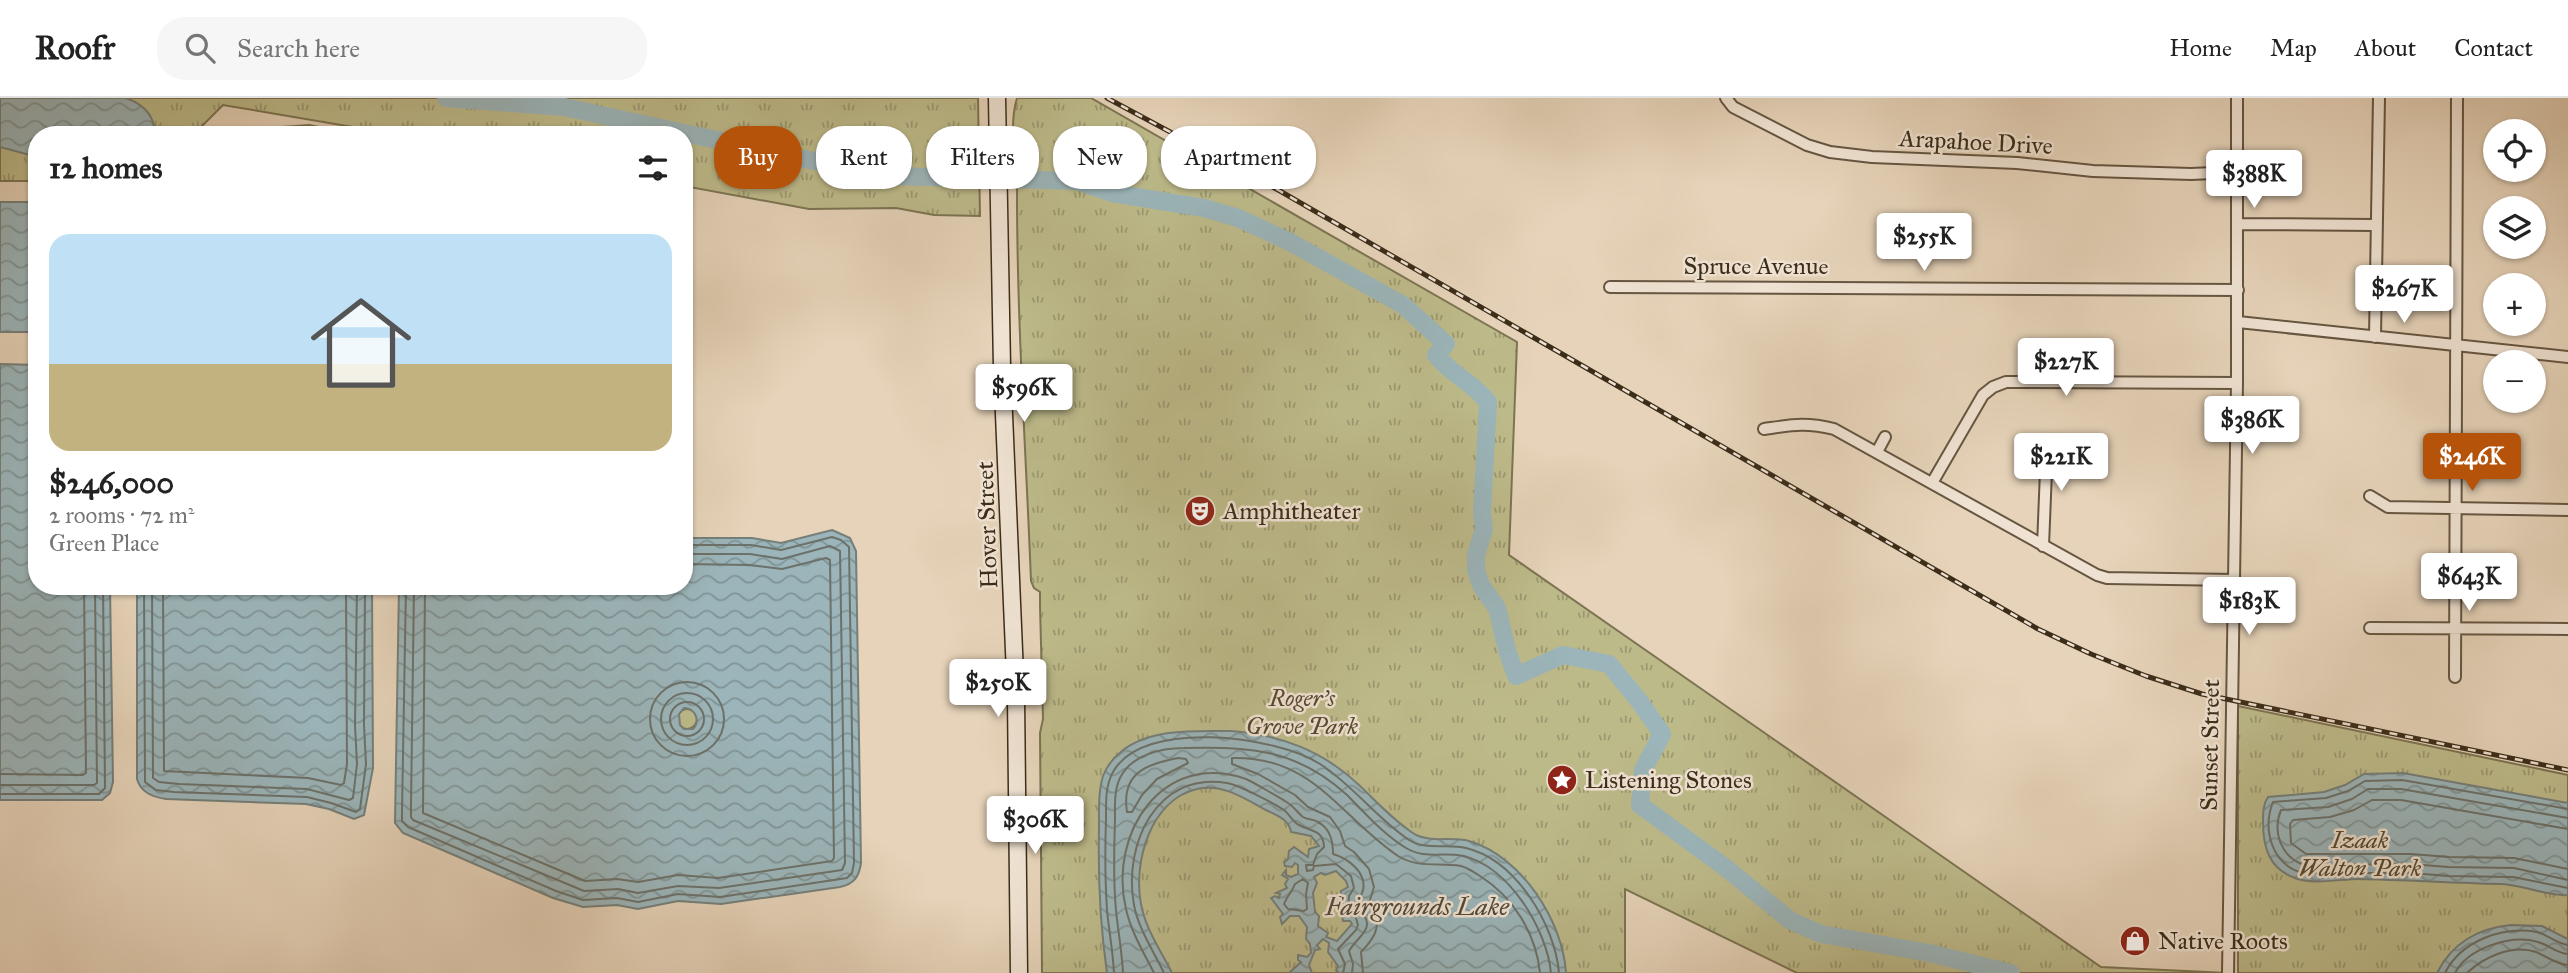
<!DOCTYPE html>
<html lang="en">
<head>
<meta charset="utf-8">
<style>
	:root { --surface:#fff; --page:#f6f6f6; --text:#222; --muted:#767676; --line:#e0e0e0; --accent:#b45309 }
	body { margin:0; font-family:"IM FELL Great Primer",serif; background:var(--page); color:var(--text); height:100vh; display:flex; flex-direction:column; font-size:26px; white-space:nowrap }
	* { box-sizing:border-box; margin:0 }
	p { font-size:23px; color:var(--muted) }
	.icon { flex:none; width:38px; height:38px; fill:none; stroke:currentColor; stroke-width:2; stroke-linecap:round; stroke-linejoin:round }
	.map { position:relative; flex:1; overflow:hidden }
	.sheet { position:absolute; left:28px; top:28px; width:665px; height:469px; display:flex; flex-direction:column; background:var(--surface); border-radius:28px; box-shadow:0 2px 5px #0004 }
	.sheet>* { flex:none }
	.banner { position:absolute; left:714px; top:28px; width:665px; height:63px; display:flex; gap:14px }
	.controls { position:absolute; left:2483px; top:21px; display:grid; gap:14px }
	.controls a { display:grid; place-items:center; width:63px; height:63px; border-radius:50%; background:var(--surface); box-shadow:0 2px 5px #0004; font-size:35px }
	.price { position:absolute; translate:-50% -60px; padding:0 16px; border-radius:7px; background:#fff; color:#222; font-size:23px; line-height:46px; filter:drop-shadow(0 2px 4px #0008) }
	.price::after { content:''; position:absolute; left:50%; top:42px; width:21px; height:16px; margin-left:-10px; background:inherit; clip-path:polygon(0 0,100% 0,50% 100%) }
	.price.active { background:var(--accent); color:#fff }
	ul { padding:0; list-style:none }
	li { display:grid; align-content:center; gap:14px; height:371px; padding:0 21px }
	li span { display:grid; place-items:center; height:217px; border-radius:21px; color:#555 }
	li>.icon { margin-inline-start:auto }
	span .icon { width:126px; height:126px; fill:#fffc; stroke-width:1 }
	li b { font-size:30px }
	h2 { display:flex; justify-content:space-between; align-items:center; height:84px; padding:0 21px; font-size:30px }
	.tag { padding:0 24px; border-radius:28px; background:var(--surface); box-shadow:0 2px 5px #0004; font-size:24px; line-height:63px }
	.tag.active { background:var(--accent); color:#fff }
	header { display:flex; align-items:center; gap:42px; box-sizing:border-box; height:98px; padding:0 35px; background:var(--surface); border-bottom:2px solid var(--line) }
	header strong { font-size:33px }
	nav { display:flex; gap:38px; margin-inline-start:auto; font-size:24px }
	.search { width:490px; height:63px; background:var(--page); display:flex; align-items:center; gap:18px; box-sizing:border-box; padding:0 24px; border-radius:28px; color:var(--muted); font-size:26px }
	.map>svg:first-child { display:block }
	.green { fill:#bdba8a; stroke:#7c7452; stroke-width:2 }
	.forest { fill:url(#forest-crowns); stroke:#7c7452; stroke-width:2 }
	.park { fill:url(#park-tufts); stroke:#7c7452; stroke-width:2 }
	.water { fill:url(#water-waves); stroke:#757f7a; stroke-width:2; fill-rule:evenodd }
	.lines { fill:none; stroke-linecap:round; stroke-linejoin:round }
	.shore { stroke:#6c716a; stroke-width:2 }
	.river { stroke:#9bb5ba; stroke-width:18 }
	.street-casing { stroke:#665641; stroke-width:14 }
	.secondary-casing { stroke:#3c2d19; stroke-width:19 }
	.street { stroke:#efe2d2; stroke-width:10 }
	.secondary { stroke:#efe2d2; stroke-width:16 }
	.rail-casing { stroke:#3c2d19; stroke-width:5 }
	.rail { stroke:#efe2d2; stroke-width:2.5; stroke-dasharray:8; stroke-linecap:butt }
	.labels { text-anchor:middle; dominant-baseline:central; stroke-width:5; stroke-linejoin:round; paint-order:stroke }
	.street-label { font-size:24px; fill:#3c2d19; stroke:#efe2d2 }
	.poi-label { font-size:24px; fill:#3c2d19; stroke:#efe2d2; text-anchor:start }
	.park-label { font-size:24px; font-style:italic; fill:#564930; stroke:#efe2d2 }
	.water-label { font-size:26px; font-style:italic; fill:#4f4839; stroke:#efe2d2 }
</style>
</head>
<body>
<header>
<strong>Roofr</strong>
<div class="search"><svg class="icon" aria-label="search" viewBox="0 0 24 24"><circle cx="10" cy="10" r="6"/><path d="M15 15l6 6"/></svg>Search here</div>
<nav><a>Home</a><a>Map</a><a>About</a><a>Contact</a></nav>
</header>
<div class="map">
<svg width="2568" height="875" viewBox="0 0 2568 875">
	<defs>
		<pattern id="forest-crowns" width="20" height="18" patternUnits="userSpaceOnUse" patternTransform="scale(1.75)"><rect width="20" height="18" fill="#bdba8a"/><path d="M2 6a3 3 0 1 1 6 0M12 15a3 3 0 1 1 6 0" fill="none" stroke="#9b9870"/></pattern>
		<pattern id="park-tufts" width="24" height="20" patternUnits="userSpaceOnUse" patternTransform="scale(1.75)"><rect width="24" height="20" fill="#bdba8a"/><path d="M3 7l-1-3M5 7V3M7 7l1-3M15 17l-1-3M17 17v-4M19 17l1-3" fill="none" stroke="#9b9870"/></pattern>
		<pattern id="water-waves" width="16" height="10" patternUnits="userSpaceOnUse" patternTransform="scale(1.75)"><rect width="16" height="10" fill="#9bb5ba"/><path d="M0 5q4-4 8 0t8 0" fill="none" stroke="#809496"/></pattern>
	</defs>
	<rect width="100%" height="100%" fill="#e6d3b9"/>
	<filter id="stains"><feTurbulence type="fractalNoise" baseFrequency=".00286" numOctaves="4"/><feColorMatrix values="0 0 0 0 .2 0 0 0 0 .09 0 0 0 0 .02 0 0 0 .5 -.17"/></filter>
	<radialGradient id="worn" r=".72"><stop offset=".6" stop-color="#630" stop-opacity="0"/><stop offset="1" stop-color="#630" stop-opacity=".3"/></radialGradient>
	<path class="green" d="M677 621a10 10 0 1 1 20 0a10 10 0 1 1-20 0Z"/>
	<path class="forest" d="M309,27L359,37H241L256,31Z"/>
	<path class="park" d="M0,0H978L980,118L934,117L896,110L809,111L684,88V37H400L223,7L193,37H37V83H0Z
		M1017,0H1091L1517,244L1509,457L2101,869L2228,875H1797L1625,791V875H1042L1040,635L1043,621L1040,508V494L1034,490L1031,483C1026,354 1017,225 1017,95C1017,65 1008,30 1017,0Z
		M2238,608L2568,677V875H2238Z"/>
	<path class="water" d="M0,0H126C143,6 155,18 155,37H37V59L0,49Z
		M0,104H37V234H0Z
		M0,266L37,267V488H110L113,684L110,695L102,702H0Z
		M832,432L850,440L856,453L861,765C859,779 854,786 840,789L721,806L678,803L638,811L617,807L583,809L553,800L403,735L395,725L399,488H684V440H752L781,445ZM684,610C695,610 701,623 693,631H684L680,627L679,616Z
		M137,488H372L373,670L364,717L354,721L329,711L306,706L166,701C153,699 141,695 137,681Z
		M1231,633C1280,637 1322,652 1359,687C1377,704 1395,724 1416,737C1433,745 1451,738 1469,743C1521,758 1563,823 1566,875H1339L1336,872L1338,868L1328,854L1329,845L1323,841L1317,847L1320,851L1315,852L1309,867L1312,875H1289L1301,864L1298,862V857L1307,859L1311,855L1310,846L1306,841L1307,829L1299,818H1290L1282,826L1280,819L1283,816L1271,800L1275,798L1279,800L1280,796L1276,795L1287,790L1285,786L1288,781L1282,777L1286,772V777L1291,779L1298,776V767L1295,765L1292,769L1285,768L1284,764L1288,761L1289,753L1294,749L1308,759L1309,751L1319,748L1311,738L1291,734C1289,721 1276,717 1266,712C1245,701 1223,685 1197,691C1150,702 1133,765 1141,806C1145,830 1161,853 1172,875H1107C1100,827 1098,779 1099,731C1099,714 1098,695 1103,678C1107,668 1114,659 1122,653C1151,630 1196,633 1231,633ZM1336,773L1346,783L1348,789L1341,793V812L1343,823H1350L1352,826L1337,843L1326,839L1328,835L1318,828L1319,818L1315,814L1313,795L1317,785L1314,779L1321,775L1325,777Z
		M2403,675L2568,705V797C2548,799 2522,786 2499,786C2453,785 2406,782 2359,781C2340,781 2313,787 2295,780C2269,771 2263,749 2263,724C2263,715 2263,706 2268,699L2324,694L2345,687L2364,676Z
		M2511,827L2542,828L2568,841V875H2437C2452,845 2479,830 2511,827Z"/>
	<g class="lines">
		<path class="shore" d="M144,488L145,684L156,692L174,694L307,699L331,705L356,714L360,711L366,666L364,627L365,488
			M152,488L153,680L159,684L179,686L307,691L349,702L353,700L357,666L355,627L357,488
			M163,488L164,673L308,680L341,687L344,685L347,666L346,488
			M406,488L402,714V723L408,729L556,793L583,802L617,800L638,804L678,796L720,799L847,780L852,775L854,765L849,449L841,442L832,439L781,452L751,447H684
			M414,488L411,708V719L413,722L584,793L618,791L638,795L678,788L719,790L842,772L845,765L840,453L830,448L782,461L750,456H684
			M425,488L423,715L585,783L617,781L638,784L678,777L718,780L832,763L834,760L830,462L826,460L782,471L749,467L684,466
			M650 621a37 37 0 1 1 74 0a37 37 0 1 1-74 0Z
			M661 621a26 26 0 1 1 52 0a26 26 0 1 1-52 0Z
			M670 621a17 17 0 1 1 34 0a17 17 0 1 1-34 0Z
			M1178,660L1186,661L1188,665L1157,681L1142,697L1132,714H1127C1121,675 1146,666 1178,660Z
			M0,676L83,677L86,675L84,488
			M0,687H94L97,685L95,488
			M0,696H99L105,690L103,488
			M2568,711L2402,682L2365,683L2348,693L2326,700L2273,704C2262,732 2272,767 2303,775H2411L2448,778L2513,779L2568,790
			M2568,720L2401,691H2368L2352,701L2328,709L2281,712C2272,734 2281,759 2304,767L2411,766L2448,769L2514,770L2568,782
			M2568,731L2401,702H2372L2354,712L2330,719L2293,722L2290,726L2291,745L2306,756H2411L2449,759L2514,760L2568,771
			M1303,781L1308,785L1306,796L1307,811L1304,813L1288,811L1284,806C1287,798 1292,794 1295,786Z
			M1114,875C1113,854 1109,833 1107,812C1105,782 1105,751 1106,721C1106,707 1105,688 1113,674C1143,620 1276,638 1320,666C1353,687 1376,720 1409,742C1427,753 1447,745 1466,750C1516,762 1555,827 1559,875
			M1123,875C1122,854 1118,833 1116,812C1113,782 1114,751 1115,722C1115,709 1114,692 1120,680C1131,657 1161,650 1184,650C1248,648 1297,651 1347,697C1365,715 1384,737 1406,750C1424,761 1443,754 1463,758C1509,768 1547,832 1551,875
			M1154,875C1144,855 1131,834 1126,811C1108,736 1162,652 1246,681C1253,684 1280,700 1288,705C1293,708 1298,715 1303,719C1308,722 1314,721 1318,724C1331,731 1333,744 1333,756C1347,760 1367,774 1363,792C1361,799 1358,802 1358,809C1378,831 1360,835 1349,853L1353,866L1352,875
			M1164,875C1154,854 1138,830 1134,807C1123,747 1156,673 1227,685C1239,687 1273,705 1284,712C1289,716 1293,724 1299,727C1310,733 1324,732 1324,749L1317,756L1313,767H1306L1307,773L1313,772L1314,768L1336,766L1351,778L1354,790L1349,798L1348,813L1356,820L1358,827L1356,832L1338,851L1345,866L1343,875
			M1363,875L1361,854C1377,838 1383,825 1369,805L1374,789L1369,771L1354,754L1345,748L1340,733L1330,719L1308,709L1295,697L1258,676L1232,666V660C1314,658 1340,719 1398,758C1419,771 1439,764 1461,768C1468,770 1474,774 1480,778C1513,799 1536,835 1540,875
			M2445,875C2461,843 2502,828 2537,834C2548,837 2557,846 2568,847
			M2455,875C2468,850 2511,836 2538,844C2549,847 2556,855 2568,856
			M2467,875C2484,859 2512,846 2536,854C2548,859 2555,866 2568,867"/>
		<path class="river" d="M446,0L564,9L870,75L893,78L1077,83L1112,95L1204,110L1238,120L1290,144L1403,207L1446,246L1436,257C1453,278 1472,284 1488,304L1482,415L1484,431L1476,457V472L1481,487L1497,510L1507,552L1516,578L1563,557L1609,566L1640,604L1662,636L1643,672L1640,707L1726,770L1791,823L1821,836L1929,855L2011,875"/>
		<g class="street-casing">
			<path id="street" d="M1726,0L1733,9L1807,47L1830,54L1872,59L2017,65L2093,73L2191,76L2238,74
				M2238,126L2375,127
				M1610,189L2238,192
				M2238,224L2568,259
				M2375,239L2379,0
				M1764,331C1792,327 1805,324 1834,331L2097,477L2107,480L2234,482
				M1877,354L1885,339
				M2036,354L2046,373L2043,448
				M1932,385L1983,297L1993,289L2006,284L2237,285
				M2370,398L2388,409L2568,412
				M2370,530L2568,531
				M2455,579L2457,0
				M2228,875L2237,285V0"/>
		</g>
		<g class="secondary-casing">
			<path id="secondary" d="M997,0L1002,269L1016,600L1019,875"/>
		</g>
		<use href="#street" class="street"/>
		<use href="#secondary" class="secondary"/>
		<g class="rail-casing">
			<path id="rail" d="M1107,0L1280,93L2038,531L2091,556L2146,578L2202,596L2568,672"/>
		</g>
		<use href="#rail" class="rail"/>
	</g>
	<defs>
		<g id="theatre-disc" transform="scale(1.575)"><circle r="9.5" fill="#8f2418" stroke="#efe2d2"/><path d="M-5-5.5Q0-4 5-5.5V0Q5 5 0 6Q-5 5-5 0ZM-3.3-2.5H-1v1.5H-3.3ZM1-2.5H3.3v1.5H1ZM-2.8 1Q0 5.5 2.8 1Z" fill="#fff"/></g>
		<g id="sight-disc" transform="scale(1.575)"><circle r="9.5" fill="#8f2418" stroke="#efe2d2"/><path d="M0-6L1.8-2.2L6-1.7L2.9 1.2L3.7 5.4L0 3.3L-3.7 5.4L-2.9 1.2L-6-1.7L-1.8-2.2Z" fill="#fff"/></g>
		<g id="shop-disc" transform="scale(1.575)"><circle r="9.5" fill="#8f2418" stroke="#efe2d2"/><path d="M-5-2.5h2.3a2.7 3.5 0 0 1 5.4 0H5L5.5 6h-11ZM-1.5-2.5h3a1.5 2.3 0 0 0-3 0Z" fill="#fff"/></g>
	</defs>
	<g fill-rule="evenodd">
		<use href="#theatre-disc" x="1200" y="413"/>
		<use href="#sight-disc" x="1562" y="682"/>
		<use href="#shop-disc" x="2135" y="843"/>
	</g>
	<g class="labels">
		<g class="street-label">
			<text transform="translate(1976 44) rotate(3)">Arapahoe Drive</text>
			<text x="1756" y="168">Spruce Avenue</text>
			<text transform="translate(987 427) rotate(-92)">Hover Street</text>
			<text transform="translate(2210 647) rotate(-89)">Sunset Street</text>
		</g>
		<g class="poi-label">
			<text x="1223" y="413">Amphitheater</text>
			<text x="1585" y="682">Listening Stones</text>
			<text x="2158" y="843">Native Roots</text>
		</g>
		<g class="park-label">
			<text x="1302" y="600">Roger's<tspan x="1302" dy="28">Grove Park</tspan></text>
			<text x="2360" y="742">Izaak<tspan x="2360" dy="28">Walton Park</tspan></text>
		</g>
		<g class="water-label">
			<text x="1417" y="808">Fairgrounds Lake</text>
		</g>
	</g>
	<rect width="100%" height="100%" filter="url(#stains)"/>
	<rect width="100%" height="100%" fill="url(#worn)"/>
</svg>
<div class="controls">
<a><svg class="icon" aria-label="locate" viewBox="0 0 24 24"><circle cx="12" cy="12" r="6"/><path d="M12 2v4M12 18v4M2 12h4M18 12h4"/></svg></a>
<a><svg class="icon" aria-label="layers" viewBox="0 0 24 24"><path d="M12 4l9 5-9 5-9-5zM3 14l9 5 9-5"/></svg></a>
<a>+</a>
<a>−</a>
</div>
<b class="price" style="left:2254px;top:112px">$388K</b>
<b class="price" style="left:1924px;top:175px">$255K</b>
<b class="price" style="left:2404px;top:227px">$267K</b>
<b class="price" style="left:2066px;top:300px">$227K</b>
<b class="price" style="left:1024px;top:326px">$596K</b>
<b class="price" style="left:2252px;top:358px">$386K</b>
<b class="price" style="left:2061px;top:395px">$221K</b>
<b class="price active" style="left:2472px;top:395px">$246K</b>
<b class="price" style="left:2469px;top:515px">$643K</b>
<b class="price" style="left:2249px;top:539px">$183K</b>
<b class="price" style="left:998px;top:621px">$250K</b>
<b class="price" style="left:1035px;top:758px">$306K</b>
<div class="banner">
<a class="tag active">Buy</a>
<a class="tag">Rent</a>
<a class="tag">Filters</a>
<a class="tag">New</a>
<a class="tag">Apartment</a>
</div>
<section class="sheet">
<h2>12 homes<svg class="icon" aria-label="filters" viewBox="0 0 24 24"><path d="M4 7h16M4 17h16"/><circle cx="9" cy="7" r="2"/><circle cx="15" cy="17" r="2"/></svg></h2>
<ul>
<li><span style="background:linear-gradient(#bfe0f5 60%,#c2b280 0)"><svg class="icon" aria-label="home" viewBox="0 0 24 24"><path d="M3 11l9-7 9 7M6 9v11h12V9"/></svg></span><div><b>$246,000</b><p>2 rooms · 72 m²</p><p>Green Place</p></div></li>
</ul>
</section>
</div>
</body>
</html>
